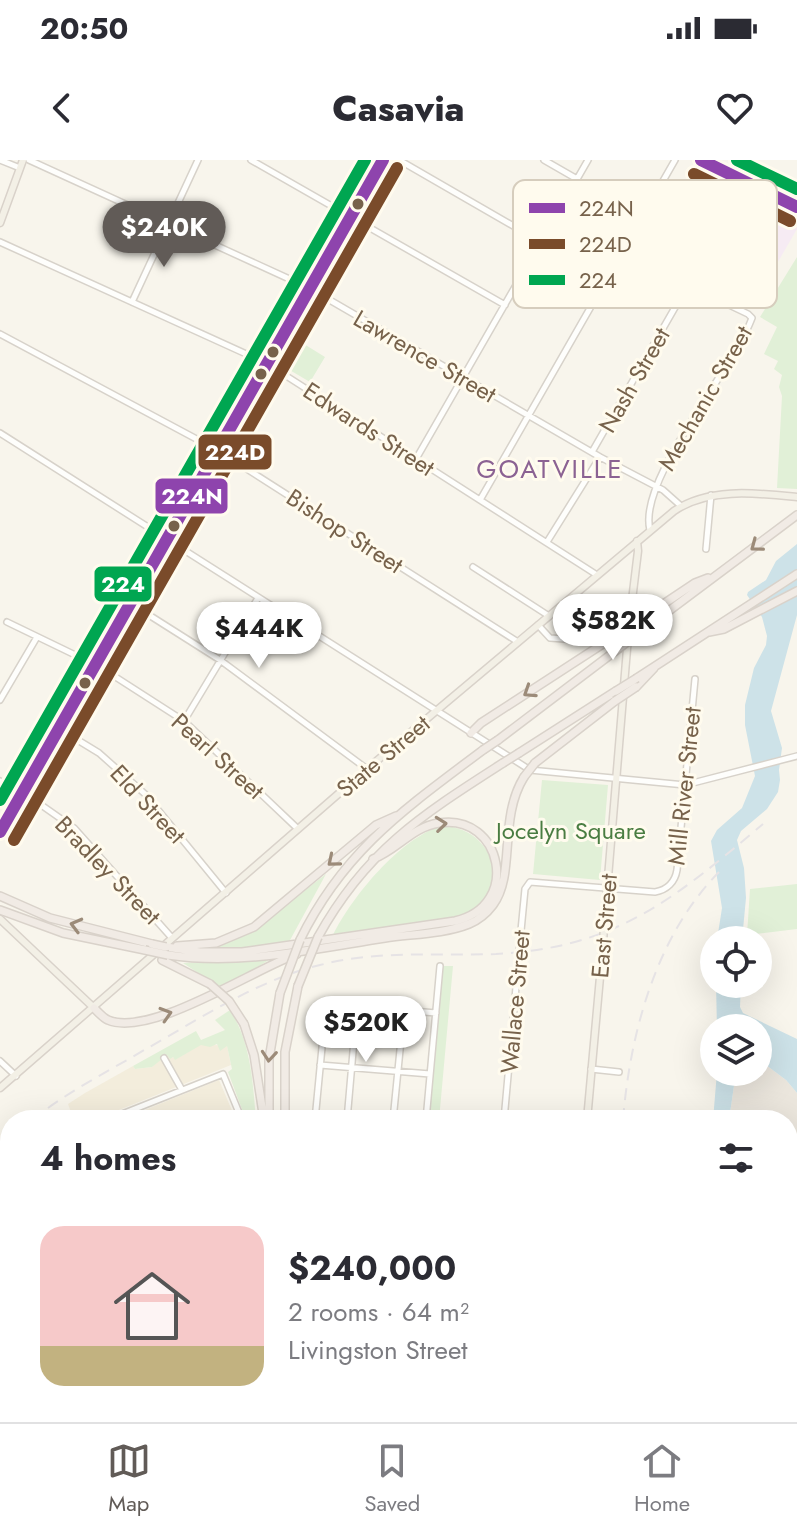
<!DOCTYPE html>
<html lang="en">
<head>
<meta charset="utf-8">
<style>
	:root { --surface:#fff; --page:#f7f7f7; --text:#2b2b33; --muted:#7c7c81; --line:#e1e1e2; --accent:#615b57 }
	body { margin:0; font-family:Jost,sans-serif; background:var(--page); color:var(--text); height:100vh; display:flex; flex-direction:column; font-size:30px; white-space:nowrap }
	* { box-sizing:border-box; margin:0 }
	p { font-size:26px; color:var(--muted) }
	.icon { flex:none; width:44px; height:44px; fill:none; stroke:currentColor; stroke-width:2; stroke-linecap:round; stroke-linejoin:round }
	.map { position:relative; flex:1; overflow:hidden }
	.panel { position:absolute; left:0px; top:950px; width:798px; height:312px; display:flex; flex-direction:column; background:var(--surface); border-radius:32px 32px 0 0; box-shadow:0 8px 32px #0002 }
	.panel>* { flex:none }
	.tools { position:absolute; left:700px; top:766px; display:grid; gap:16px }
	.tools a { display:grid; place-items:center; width:72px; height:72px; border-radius:50%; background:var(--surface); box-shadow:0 8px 32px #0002; font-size:40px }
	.price { position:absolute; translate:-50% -68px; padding:0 18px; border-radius:28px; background:#fff; color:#222; font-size:26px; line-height:52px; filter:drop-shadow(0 2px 4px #0008) }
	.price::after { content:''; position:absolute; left:50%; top:48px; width:24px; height:18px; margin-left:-12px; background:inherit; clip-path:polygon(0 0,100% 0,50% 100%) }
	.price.current { background:var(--accent); color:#fff }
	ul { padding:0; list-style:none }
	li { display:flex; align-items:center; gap:24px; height:200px; padding:0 40px }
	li+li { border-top:2px solid var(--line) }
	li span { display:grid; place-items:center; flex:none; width:224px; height:160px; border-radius:24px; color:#555 }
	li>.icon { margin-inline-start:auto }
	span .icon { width:96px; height:96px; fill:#fffc; stroke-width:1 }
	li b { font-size:34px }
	h2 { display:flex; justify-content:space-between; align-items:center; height:96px; padding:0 40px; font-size:34px }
	.status { display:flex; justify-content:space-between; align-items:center; height:56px; padding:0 40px; background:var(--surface); direction:ltr }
	.status svg { height:22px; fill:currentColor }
	header { display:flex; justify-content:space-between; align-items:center; height:104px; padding:0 40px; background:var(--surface); font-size:36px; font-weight:800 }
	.dock { display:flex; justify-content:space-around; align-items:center; height:112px; border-top:2px solid var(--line); background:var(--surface); font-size:22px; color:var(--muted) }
	.dock a { display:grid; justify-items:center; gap:4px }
	.dock .current { color:var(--accent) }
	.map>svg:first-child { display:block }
	.residential { fill:#f3eddc }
	.industrial { fill:#ebe6dd }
	.education { fill:#f6ebf3 }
	.green { fill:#e1f0d7 }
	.water { fill:#cde2e8 }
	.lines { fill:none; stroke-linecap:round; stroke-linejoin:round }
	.minor-casing { stroke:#d7d2ca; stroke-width:8 }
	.major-casing { stroke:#d9d2ca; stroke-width:9 }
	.highway-casing { stroke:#d9d2ca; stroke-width:10 }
	.minor { stroke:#fefefc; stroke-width:5 }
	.major { stroke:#f3f0e6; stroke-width:6 }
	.highway { stroke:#f1ebe5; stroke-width:7 }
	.rail { stroke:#e6e3e5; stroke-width:2; stroke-dasharray:12 8; stroke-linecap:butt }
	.minor-bridge-casing { stroke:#d7d2ca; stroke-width:8; stroke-linecap:butt }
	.major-bridge-casing { stroke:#d9d2ca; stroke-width:9; stroke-linecap:butt }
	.highway-bridge-casing { stroke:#d9d2ca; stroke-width:10; stroke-linecap:butt }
	.minor-bridge { stroke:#fefefc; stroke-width:5 }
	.major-bridge { stroke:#f3f0e6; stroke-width:6 }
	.highway-bridge { stroke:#f1ebe5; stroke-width:7 }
	.bus-1-casing { stroke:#fffbee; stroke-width:18 }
	.bus-2-casing { stroke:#fffbee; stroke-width:18 }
	.bus-3-casing { stroke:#fffbee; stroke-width:18 }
	.bus-1 { stroke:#8e44ad; stroke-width:12 }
	.bus-2 { stroke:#7a4b2a; stroke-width:12 }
	.bus-3 { stroke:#00a651; stroke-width:12 }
	.oneway { stroke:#9c8b79 }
	.bus-dot { fill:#77624b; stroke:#fffbee; stroke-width:3 }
	.labels { text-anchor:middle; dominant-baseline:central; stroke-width:6; stroke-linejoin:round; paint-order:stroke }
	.street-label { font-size:24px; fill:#77624b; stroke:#fffbee }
	.park-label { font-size:24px; fill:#4a7d42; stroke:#fffbee }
	.neighbourhood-label { font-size:26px; letter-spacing:2px; fill:#8b6293; stroke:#fffbee }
	.key { fill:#fffbee; stroke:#d6cdbd; stroke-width:2 }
	.key-label { font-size:22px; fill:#77624b }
	.line-badge { stroke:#fffbee; stroke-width:3 }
	.badge-label { font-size:22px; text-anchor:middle; font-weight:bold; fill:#fff }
</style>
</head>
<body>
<div class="status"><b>20:50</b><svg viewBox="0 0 49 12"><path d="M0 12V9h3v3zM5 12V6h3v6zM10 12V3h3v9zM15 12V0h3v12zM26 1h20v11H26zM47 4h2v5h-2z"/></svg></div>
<header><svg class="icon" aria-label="back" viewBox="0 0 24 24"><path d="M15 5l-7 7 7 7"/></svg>Casavia<svg class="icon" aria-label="heart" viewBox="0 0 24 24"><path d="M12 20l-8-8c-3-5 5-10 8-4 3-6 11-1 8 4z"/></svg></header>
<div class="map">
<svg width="797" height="1262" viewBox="0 0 797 1262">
	<rect width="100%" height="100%" fill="#f8f5ec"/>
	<path class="residential" d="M201,884L227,886L231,905L94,960H74L68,944L85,933L133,906L135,909L152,907L160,898L168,895L176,899Z
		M219,920L236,960H120Z
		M0,1186L10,1187V1252H58L57,1262H0Z
		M66,1252H195V1262H65Z"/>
	<path class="industrial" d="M758,899L786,920L797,933V1020L788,1018V960H729L736,912H758Z
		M788,1034L797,1036V1262H737L736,1252H788Z"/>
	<path class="education" d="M750,31L797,53V69L756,140L748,145L698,122Z"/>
	<path class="green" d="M797,97V329L777,328L782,236L779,227L782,215L774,209L778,201L764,194L777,167L760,157Z
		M291,176L325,197L310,222L276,202Z
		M542,620L608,625L600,720L533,714Z
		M441,666C494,666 515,732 467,754C453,760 434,761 419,763C390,767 361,771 333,775C352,737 399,679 441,666Z
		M326,714L289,782L243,788H213L251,772Z
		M797,724V769L747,775L750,729Z
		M271,799L221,828L183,803Z
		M443,806H453L439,960H429Z
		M230,850C251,883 253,922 256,960H246L228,912L232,909L227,886L220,891L217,884L210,887L201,885L175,900L173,897L170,899L167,895L152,907L135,909L133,906L196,871L201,880L225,870L215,860Z"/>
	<path class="water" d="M797,384V455L771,551L782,588L779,610L780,620L778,632L767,649L741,671L737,680L744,708L746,738L742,780H717L722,748L711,681L717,670L742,648L755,616L745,565V545L754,508L766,485L767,476L762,457L747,435L748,432L766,420L776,401Z
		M716,824H741L740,847L743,853L797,879V933L786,920L758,899V868H717Z
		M717,912H736L729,960H713Z"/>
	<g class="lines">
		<g class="minor-casing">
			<path id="minor" d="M0,0L20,8
				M29,0L309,128L600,297L663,330L681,346
				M251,0L505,145
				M399,0L541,82
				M544,0L577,19
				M553,61L748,154L752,158C733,210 637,320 650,370
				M0,82L266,203L597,415
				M132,142L198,0
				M0,174L217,290L518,482
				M0,273L530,610L685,625L797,596
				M592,292L747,22
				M416,299L588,0
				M480,340L675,0
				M547,382L600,297
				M706,389L711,335
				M473,407L549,456
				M130,443L220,500L367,609
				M7,462L100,507L184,561L298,669
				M538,465L550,478L578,480
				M0,540L37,477
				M184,561L258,438
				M58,568L99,593L145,634L226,733
				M0,621L27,635L74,668L172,778
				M520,781L525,729L530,722L655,732C667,730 675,722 677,710L695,519
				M354,877L401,881
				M164,898L182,930
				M0,901L16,916
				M320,905L430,914
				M591,909L619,912
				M107,960L223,914L242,960
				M315,960L326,846L331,844L436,853
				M347,960L357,846
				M393,960L404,850
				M426,960L440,806
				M504,960L518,805
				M0,1015L3,1002
				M0,1062L10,1059
				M0,1181L10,1182
				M62,1262V1252
				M199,1262V1252
				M241,1262V1252"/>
		</g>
		<g class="major-casing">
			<path id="major" d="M701,0L797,47
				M0,63L23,0
				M0,672L383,0
				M0,759L94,848
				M604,766L629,465L638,391L637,381
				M0,928L367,609L674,351C709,327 757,333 797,337
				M587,960L603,784
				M788,1026L797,1028
				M0,1127L10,1125
				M397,1262V1252
				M560,1262L561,1252"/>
		</g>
		<g class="highway-casing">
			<path id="highway" d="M638,461L695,423L708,418
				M709,472L724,469L797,431
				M638,474L797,355
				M637,518L797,414
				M636,527L654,508
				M471,573L481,563L618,474
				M498,580L618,489
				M519,593L616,531
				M535,603L615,541
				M0,736L50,758L152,784
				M0,750L63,773L145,790
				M318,777C366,690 422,655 503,603
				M300,780C344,690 406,648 483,590
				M177,786L216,783L254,767L376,665L396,656
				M166,787L200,792H242L455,761C522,746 502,653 439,663C412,667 397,690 373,699
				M168,795C240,806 314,789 385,778C412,774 444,774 469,764C479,760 487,753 493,745C516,714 498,659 524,617
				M162,800L210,824
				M94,848C98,852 103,858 108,860C150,878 254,809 297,794
				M244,864L254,895L264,960
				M269,960V899L280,833
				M285,960V892L298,826
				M290,1252L292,1262
				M304,1252V1262
				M332,1252L335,1262
				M259,1262V1252"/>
		</g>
		<use href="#minor" class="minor"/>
		<use href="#major" class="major"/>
		<use href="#highway" class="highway"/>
		<path class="rail" d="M32,960C67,932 107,912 146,889C201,858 258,820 320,805C378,790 437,796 496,794C617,788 675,738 763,664
			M623,960C630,873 656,776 719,712
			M0,990L10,980
			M603,1262V1252"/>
		<g class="minor-bridge-casing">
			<path id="minor-bridge" d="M518,805L520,781"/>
		</g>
		<g class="major-bridge-casing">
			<path id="major-bridge" d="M603,784L604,766"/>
		</g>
		<g class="highway-bridge-casing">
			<path id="highway-bridge" d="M618,474L638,461
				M618,489L638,474
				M616,531L637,518
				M615,541L636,527
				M483,590L498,580
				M503,603L519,593
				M524,617L535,603
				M152,784L166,787
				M145,790L168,795
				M210,824L229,841L244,864
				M298,826L318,777
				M280,833L300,780"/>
		</g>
		<use href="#minor-bridge" class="minor-bridge"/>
		<use href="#major-bridge" class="major-bridge"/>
		<use href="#highway-bridge" class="highway-bridge"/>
		<g class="bus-1-casing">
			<path id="bus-1" d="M701,0L797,47
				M0,672L383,0"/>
		</g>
		<g class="bus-2-casing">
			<path id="bus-2" d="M694,14L790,61
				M14,680L397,8"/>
		</g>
		<g class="bus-3-casing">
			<path id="bus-3" d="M737,0L797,29
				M0,640L365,0"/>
		</g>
		<use href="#bus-1" class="bus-1"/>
		<use href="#bus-2" class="bus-2"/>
		<use href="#bus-3" class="bus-3"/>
	</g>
	<defs><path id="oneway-chevron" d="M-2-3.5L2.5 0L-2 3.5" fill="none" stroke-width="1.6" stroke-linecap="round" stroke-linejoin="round" transform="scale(2)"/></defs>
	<g class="oneway">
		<use href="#oneway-chevron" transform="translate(756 386) rotate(143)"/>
		<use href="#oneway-chevron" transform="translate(529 532) rotate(147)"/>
		<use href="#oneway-chevron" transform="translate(441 664) rotate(-6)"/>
		<use href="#oneway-chevron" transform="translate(333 701) rotate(140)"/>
		<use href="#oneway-chevron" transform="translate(76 765) rotate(-165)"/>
		<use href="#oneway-chevron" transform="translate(166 854) rotate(-17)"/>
		<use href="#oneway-chevron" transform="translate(269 896) rotate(95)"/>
	</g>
	<g class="bus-dot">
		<circle cx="358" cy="44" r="7"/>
		<circle cx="273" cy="192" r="7"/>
		<circle cx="261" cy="214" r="7"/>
		<circle cx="174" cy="366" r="7"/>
		<circle cx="85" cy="523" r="7"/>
	</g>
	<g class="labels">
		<g class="street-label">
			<text transform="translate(425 196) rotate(30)">Lawrence Street</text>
			<text transform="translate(634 220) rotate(-60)">Nash Street</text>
			<text transform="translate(705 238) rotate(-60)">Mechanic Street</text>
			<text transform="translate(369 269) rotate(33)">Edwards Street</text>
			<text transform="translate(345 371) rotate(33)">Bishop Street</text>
			<text transform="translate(218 596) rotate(42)">Pearl Street</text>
			<text transform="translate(383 596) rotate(-40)">State Street</text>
			<text transform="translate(684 626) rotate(-84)">Mill River Street</text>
			<text transform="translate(148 644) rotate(47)">Eld Street</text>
			<text transform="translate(108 710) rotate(46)">Bradley Street</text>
			<text transform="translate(604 766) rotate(-85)">East Street</text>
			<text transform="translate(515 842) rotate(-85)">Wallace Street</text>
		</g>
		<g class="park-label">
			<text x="571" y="670">Jocelyn Square</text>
		</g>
		<g class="neighbourhood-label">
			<text x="550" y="309">GOATVILLE</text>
		</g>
	</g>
	<rect x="513" y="20" width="264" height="128" rx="12" class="key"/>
	<rect x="529" y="43" width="36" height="10" fill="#8e44ad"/>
	<rect x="529" y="79" width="36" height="10" fill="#7a4b2a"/>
	<rect x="529" y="115" width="36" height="10" fill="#00a651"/>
	<g class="key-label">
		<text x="579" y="56">224N</text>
		<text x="579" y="92">224D</text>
		<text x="579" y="128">224</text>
	</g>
	<g class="line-badge">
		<rect x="197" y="273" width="76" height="38" rx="8" fill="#7a4b2a"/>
		<rect x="154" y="317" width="75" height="38" rx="8" fill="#8e44ad"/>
		<rect x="93" y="405" width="60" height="38" rx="8" fill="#00a651"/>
	</g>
	<g class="badge-label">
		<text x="235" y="300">224D</text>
		<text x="192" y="344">224N</text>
		<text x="123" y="432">224</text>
	</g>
</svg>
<div class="tools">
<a><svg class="icon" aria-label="locate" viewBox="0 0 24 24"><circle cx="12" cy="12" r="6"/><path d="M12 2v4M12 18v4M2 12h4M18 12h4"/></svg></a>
<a><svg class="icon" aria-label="layers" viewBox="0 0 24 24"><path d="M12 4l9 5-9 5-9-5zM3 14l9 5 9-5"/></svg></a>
</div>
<b class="price current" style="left:164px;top:109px">$240K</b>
<b class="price" style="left:613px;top:502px">$582K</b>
<b class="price" style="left:259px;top:510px">$444K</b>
<b class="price" style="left:366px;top:904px">$520K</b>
<section class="panel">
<h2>4 homes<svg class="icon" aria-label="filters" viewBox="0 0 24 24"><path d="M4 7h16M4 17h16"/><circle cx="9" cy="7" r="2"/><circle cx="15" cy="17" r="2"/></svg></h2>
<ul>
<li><span style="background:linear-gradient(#f6c9c9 75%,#c2b280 0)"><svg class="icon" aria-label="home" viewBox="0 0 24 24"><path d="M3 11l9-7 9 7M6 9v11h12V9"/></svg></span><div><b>$240,000</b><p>2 rooms · 64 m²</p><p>Livingston Street</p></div></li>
</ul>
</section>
</div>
<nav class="dock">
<a class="current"><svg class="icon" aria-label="map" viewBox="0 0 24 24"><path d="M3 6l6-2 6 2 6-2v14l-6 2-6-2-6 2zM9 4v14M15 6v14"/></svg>Map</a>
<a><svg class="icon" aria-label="saved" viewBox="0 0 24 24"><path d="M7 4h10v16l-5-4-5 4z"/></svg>Saved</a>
<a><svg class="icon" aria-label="home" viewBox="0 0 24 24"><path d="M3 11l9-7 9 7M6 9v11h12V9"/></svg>Home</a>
</nav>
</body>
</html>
